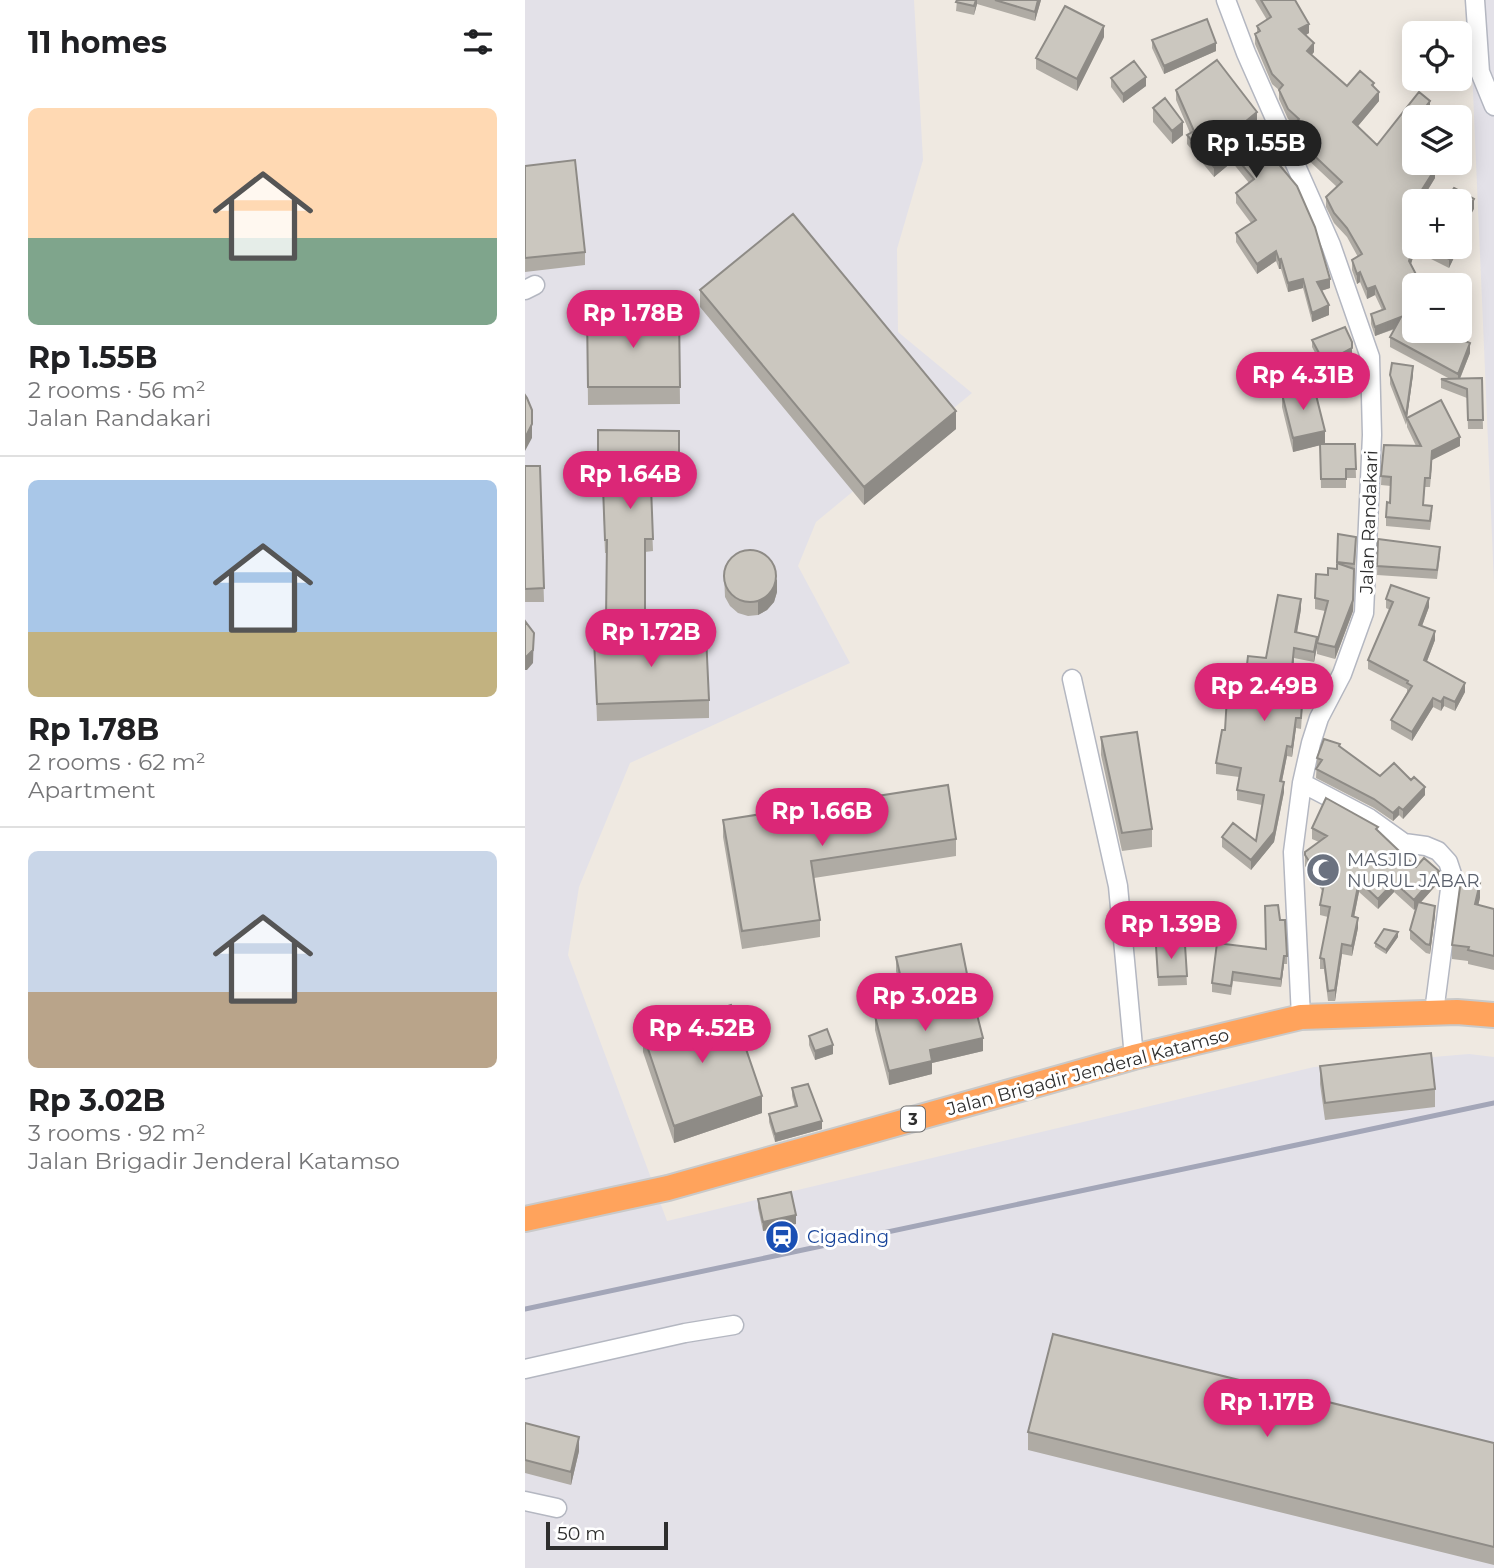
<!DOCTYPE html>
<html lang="en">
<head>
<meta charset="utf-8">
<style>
	:root { --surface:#fff; --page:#f6f6f6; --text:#202124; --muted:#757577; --line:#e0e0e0; --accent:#db2777 }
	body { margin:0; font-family:Montserrat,sans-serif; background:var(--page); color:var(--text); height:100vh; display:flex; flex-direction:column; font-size:26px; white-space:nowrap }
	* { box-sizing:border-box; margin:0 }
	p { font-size:23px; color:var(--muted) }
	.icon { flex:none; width:38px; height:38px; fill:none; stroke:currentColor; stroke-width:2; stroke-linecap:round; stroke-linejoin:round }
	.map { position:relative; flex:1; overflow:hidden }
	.drawer { display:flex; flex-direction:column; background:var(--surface); width:525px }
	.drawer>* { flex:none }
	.controls { position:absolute; left:877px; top:21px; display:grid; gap:14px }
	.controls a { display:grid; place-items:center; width:70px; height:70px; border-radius:10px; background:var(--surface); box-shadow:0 4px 18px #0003; font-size:35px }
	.scale { position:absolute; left:21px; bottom:18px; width:122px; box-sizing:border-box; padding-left:7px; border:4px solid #2e2e2e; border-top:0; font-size:19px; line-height:24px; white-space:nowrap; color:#2e2e2e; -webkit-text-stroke:5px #fff; paint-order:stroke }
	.price { position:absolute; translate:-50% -60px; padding:0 16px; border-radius:24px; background:var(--accent); color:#fff; font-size:23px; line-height:46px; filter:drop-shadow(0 2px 4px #0008) }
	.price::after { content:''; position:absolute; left:50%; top:42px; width:21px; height:16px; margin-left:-10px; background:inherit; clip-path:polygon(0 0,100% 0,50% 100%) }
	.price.selected { background:#222; color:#fff }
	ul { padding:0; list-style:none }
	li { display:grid; align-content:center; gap:14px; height:371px; padding:0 28px }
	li+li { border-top:2px solid var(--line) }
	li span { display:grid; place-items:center; height:217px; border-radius:10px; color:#555 }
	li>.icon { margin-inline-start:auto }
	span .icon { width:126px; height:126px; fill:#fffc; stroke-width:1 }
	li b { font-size:30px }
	h2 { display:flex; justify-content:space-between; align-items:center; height:84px; padding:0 28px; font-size:30px }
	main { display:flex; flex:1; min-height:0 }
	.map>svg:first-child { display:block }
	.industrial { fill:#e3e1e8 }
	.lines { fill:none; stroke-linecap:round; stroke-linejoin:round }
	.minor-casing { stroke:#b4b7c1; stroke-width:21 }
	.highway-casing { stroke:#c9c9c9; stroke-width:28 }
	.minor { stroke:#fff; stroke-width:18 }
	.highway { stroke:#ffa35c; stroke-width:24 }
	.rail { stroke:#a3a6b8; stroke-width:5 }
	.wall { fill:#afaba4 }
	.shaded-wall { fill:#8e8b86 }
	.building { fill:#cbc7bf; stroke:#8e8b86; stroke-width:2 }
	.labels { text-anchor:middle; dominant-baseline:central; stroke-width:6; stroke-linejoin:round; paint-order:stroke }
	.shield { fill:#fff; stroke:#6d6d6d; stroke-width:2 }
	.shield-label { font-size:16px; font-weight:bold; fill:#2e2e2e }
	.street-label { font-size:18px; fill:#2e2e2e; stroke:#fff }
	.worship-label { font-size:18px; fill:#5b616d; stroke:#fff; text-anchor:start }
	.transit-label { font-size:18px; fill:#164399; stroke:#fff; text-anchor:start }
</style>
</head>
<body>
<main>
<section class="drawer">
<h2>11 homes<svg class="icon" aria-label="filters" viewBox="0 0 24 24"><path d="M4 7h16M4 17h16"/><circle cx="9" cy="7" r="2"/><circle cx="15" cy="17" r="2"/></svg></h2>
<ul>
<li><span style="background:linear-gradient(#ffd9b3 60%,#7fa58c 0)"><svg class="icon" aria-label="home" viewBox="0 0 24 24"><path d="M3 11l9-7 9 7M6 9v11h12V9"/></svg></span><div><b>Rp 1.55B</b><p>2 rooms · 56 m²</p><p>Jalan Randakari</p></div></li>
<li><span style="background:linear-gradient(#a9c7e8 70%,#c2b280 0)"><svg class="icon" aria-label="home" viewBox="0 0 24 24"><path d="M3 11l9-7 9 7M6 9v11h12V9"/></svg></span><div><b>Rp 1.78B</b><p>2 rooms · 62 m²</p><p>Apartment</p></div></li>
<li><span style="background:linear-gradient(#c9d6e8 65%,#b9a48a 0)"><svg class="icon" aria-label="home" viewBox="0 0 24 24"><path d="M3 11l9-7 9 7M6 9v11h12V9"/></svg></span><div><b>Rp 3.02B</b><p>3 rooms · 92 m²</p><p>Jalan Brigadir Jenderal Katamso</p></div></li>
</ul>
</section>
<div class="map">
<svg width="969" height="1568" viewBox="0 0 969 1568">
	<rect width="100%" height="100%" fill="#efe9e1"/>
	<path class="industrial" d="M0,0H389L398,160L372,249L373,332L447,393L291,522L273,566L325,663L105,763L54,887L43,955L142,1221L789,1067L944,1054L969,1057V1568H0Z
		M944,0H969V584L959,347Z"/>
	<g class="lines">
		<g class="minor-casing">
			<path id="minor" d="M701,0L721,53L806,245L845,357L847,435L839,613L817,674L794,718L786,743L777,783L768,852L776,1017
				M950,0L955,72L969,106
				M0,290L10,285
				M547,679L593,886L609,1057
				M777,783L844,818L879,843L901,846L913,851L923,862L927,874L909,1012
				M0,1369L160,1333L209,1325
				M0,1501L32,1508"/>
		</g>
		<g class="highway-casing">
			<path id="highway" d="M0,1219L143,1188L609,1057L776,1017L932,1012L969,1015"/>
		</g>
		<use href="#minor" class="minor"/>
		<use href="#highway" class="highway"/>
		<path class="rail" d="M0,1309L969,1103"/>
	</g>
	<path class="wall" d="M432,0H516L510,21L452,4L449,15L431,11Z
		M730,0H770L784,24V33L781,35L789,43V52L787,55L822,86L835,71L849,83V87L854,92V101L833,126L852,145L894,92L905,101V110L900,117H889V131L883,138L886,140V150L884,152L889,155V163H901L910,169V178L896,201H889V212L886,217L889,218V247H934L924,268L890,251L886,264L895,282V285H889V331H924V335L945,343V353L935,379L957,378L958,429H943L942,398L916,388V379H925L865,347V337L870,329L850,336L846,324V314L857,310L850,295L842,299L835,282L832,284L827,270V260L833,257L822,237L809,223L801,207V197L812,187L779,156L769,134V124L763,119L754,99V90L747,84L730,44V34L732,32V26L742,20Z
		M579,37L552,91L511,69V58Z
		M627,40L691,51L639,74L627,48Z
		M586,78L621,86L598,103L586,87Z
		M651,90L732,122L724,128L805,288L796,291L804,315L787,322L778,288L763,292L756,269H754L751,261L732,274L711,242V233L726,223L711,203V193L724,183L707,162L689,177L662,144V135L665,133L651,100Z
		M628,108L658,135L647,144L628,122Z
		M0,166L60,252V265L0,272Z
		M175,290L431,429L339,505L175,307Z
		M62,314H154L155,404L63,405Z
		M787,340L827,355L819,359L824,375L807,385L787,347Z
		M865,375H888L882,418L935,446L907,460L905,487H900L898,506L907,515L905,530L861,526V517L865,503L866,486L856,485L857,463L891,446L882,427V419L881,425L865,384Z
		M757,394L800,444H830L831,478H821V488H796L795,445L768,452L757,407Z
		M73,430L154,431V474L125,473L128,551L120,552V631H81L82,553H80L77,472H73Z
		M0,466H15L19,602H0Z
		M813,534L831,546L828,611L810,659L792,654V643L800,611L790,609V598L803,575L812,569Z
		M853,539L915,556L912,579L852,575Z
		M199,573L252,592L249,602L242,610L233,615L223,616L213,613L205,606L200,597Z
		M861,599L904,607L897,626L910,640L902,661L940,692L930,711L919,706L916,711L908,707L887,741L866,729V720L882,692V689L843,669V660L865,610L861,608Z
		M776,609L772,633L792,647L789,662L769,658L766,688L778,700L776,729L771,728L767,757L762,756L757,781L759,792L749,842L726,870L697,847V837L731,841L737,805L712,800V790L714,777L691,774V763L700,730L741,658Z
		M69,639L184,700V718L72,721Z
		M576,737L627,829V847L597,851L576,755Z
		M815,747L855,776L900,795L878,819L874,815L868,821L849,808L791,778L792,758Z
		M198,820L431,839V856L289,878L295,920V937L217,949L198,837Z
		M787,828L853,831L891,867L914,882L896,902L910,915L905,954L901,953L885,939V930L891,907L889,910L869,892L853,909L834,892L829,917L833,928L827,956L817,954L810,1001H803L799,969H795V958L803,917L795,915V905L798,892L780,866V852L794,842L787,839Z
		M955,898L953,905L969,909V970L943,964V961L927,959V945Z
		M755,920L762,956V964H759L756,987L708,981L706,995L687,992V983L741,949Z
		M873,937L861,954L850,947V943Z
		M660,945L662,985L633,986L631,946Z
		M371,957L442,987L378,1000L371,971Z
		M350,1016H396L458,1051L407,1063V1074L364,1085L350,1030Z
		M118,1034L237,1113L149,1143L118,1052Z
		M284,1036L308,1054L290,1060L284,1045Z
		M795,1066L910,1089V1107L800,1120L795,1084Z
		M267,1088L297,1129L250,1142L244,1122V1114L270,1107L267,1096Z
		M233,1199L271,1224L238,1231L233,1208Z
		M0,1423L54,1451L46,1485L0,1473Z
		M503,1432L969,1443V1565L503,1450Z"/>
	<path class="shaded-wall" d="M451,0H452V4L449,15Z
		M513,0H516L510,21V12Z
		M784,24V33L774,39V29Z
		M579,26V37L552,91V79Z
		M691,43V51L639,74V66Z
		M789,43V52L782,60V51Z
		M621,77V86L598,103V94Z
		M854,92V101L828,132V122Z
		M905,101V110L900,117H893Z
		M732,112V122L720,132V122Z
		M658,122V135L647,144V131Z
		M889,122V131L879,144V135Z
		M886,140V150L879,159V149Z
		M707,153V162L689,177V167Z
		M910,169V178L896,201H890Z
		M949,199V209L934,236V226Z
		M889,203V212L881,225V215Z
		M889,244L890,251L884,270V261Z
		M929,247H934L924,268V259Z
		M751,251V261L732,274V264Z
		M756,259V269H754V260Z
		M835,272V282L832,284V274Z
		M778,279V288L763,292V283Z
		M805,279V288L792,292V282Z
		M895,282V285H889V294L881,289Z
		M850,286V295L842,299V289Z
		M804,305V315L787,322V313Z
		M876,317V326L850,336V327Z
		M945,343V353L933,383V374Z
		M827,348V355L816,361V354Z
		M888,366V375L881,425V416Z
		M824,368V375L807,385V377Z
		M7,410V438L0,451V438Z
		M431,411V429L339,505V487Z
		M800,431V444L768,452V438Z
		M935,437V446L907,460L905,487L907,451Z
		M252,579V592L249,602L242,610L233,615V602Z
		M829,580L828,611L810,659V647Z
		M904,598V607L894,634V625Z
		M776,599V609L770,643V632Z
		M910,631V640L899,669V660Z
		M9,633L8,663L2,670H0V657Z
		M792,637V647L789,662V652Z
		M769,648V658L765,698V688Z
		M940,683V692L930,711V702Z
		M919,697V706L916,711V702Z
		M908,698V707L887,741V732Z
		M771,718V728L767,757V747Z
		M762,746V756L755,791V781Z
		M759,782V792L749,842L726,870V860Z
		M900,787V795L878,819V810Z
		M874,807V815L868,821V813Z
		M914,871V882L889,910V900Z
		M834,881V892L827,927V916Z
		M869,882V892L853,909V899Z
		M955,883V898L950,918V904Z
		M910,906V915L905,954V945Z
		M833,918V928L827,956V946Z
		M873,932V937L861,954V950Z
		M817,944V954L810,1001V990Z
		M759,956V964L756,987V979Z
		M442,974V987L378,1000V987Z
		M458,1038V1051L407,1063V1074L364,1085V1071L405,1050Z
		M308,1045V1054L290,1060V1051Z
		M237,1096V1113L149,1143V1126Z
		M297,1121V1129L250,1142V1134Z
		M271,1215V1224L238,1231V1222Z
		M54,1437V1451L46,1485V1472Z"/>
	<path class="building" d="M432,0H451L449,6L431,2Z
		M470,0H513L510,12Z
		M736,0H770L784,24L774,29L789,43L782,51L822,86L835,71L849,83L847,85L854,92L828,122L852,145L894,92L905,101L893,117H889V122L879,135L886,140L879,149L889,155V163H901L910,169L881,215L889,218V244L884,261L895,282L881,289L889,293V331H921L920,333L945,343L933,374L865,337L876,317L850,327L846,314L860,309L850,286L842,289L835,272L832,274L827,260L837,254L822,228L809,213L801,197L817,182L779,146L769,124L774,119L763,109L754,90L758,85L747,74L730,34L735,31L732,26L746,17Z
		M540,6L579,26L552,79L511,58Z
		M682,19L691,43L639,66L627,40Z
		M692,60L732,112L720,122L731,140L750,164L752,162L772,186L790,227L805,279L792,282L804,305L787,313L778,279L763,283L756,259L754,260L751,251L732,264L711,233L731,220L711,193L729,179L707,153L689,167L662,135L669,131L651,90Z
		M609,61L621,77L598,94L586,78Z
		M640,98L658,122L647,131L628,108Z
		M50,160L60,252L0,258V166Z
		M929,188L949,199L934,226V201H921Z
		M268,214L431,411L339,487L175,290Z
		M900,247H929L924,259Z
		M62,314H154L155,387H63Z
		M820,327L827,342V348L816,354L824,368L807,377L787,340Z
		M867,363L888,366L881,416L865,375Z
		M957,378L958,420H943L942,389L916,379Z
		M789,387L800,431L768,438L757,394Z
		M0,395L2,398L7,410V424L0,438Z
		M916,400L935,437L907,451L905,478H900L898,505L907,506L905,521L861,517L862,502L865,503L866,477L856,476L859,445L896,446L882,418Z
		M73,430L154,431V461L125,460L128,539H120V618H81L82,540H80L77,460H73Z
		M795,444H830L831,469H821V479H796Z
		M0,466H15L19,588L0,589Z
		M813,534L831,537L829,564L812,562Z
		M853,539L915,547L912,570L852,566Z
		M199 576a26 26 0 1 1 52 0a26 26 0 1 1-52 0Z
		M812,563L829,569L828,600L810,647L792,643L803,601L790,598L791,574L803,575V568L812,569Z
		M866,585L904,598L894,625L910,631L899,660L940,683L930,702L919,697L916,702L908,698L887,732L866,720L887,686L882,683L883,681L843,660L868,602L861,599Z
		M753,595L776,599L770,632L792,637L789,652L769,648L765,688L778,690L776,718H771L767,747L762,746L755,781L759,782L749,832L726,860L697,837L708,823L731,841L739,795L712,790L716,768L691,763L697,730H700L703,680L720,682L723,656L741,658Z
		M0,621L9,633L8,650L2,656L0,657Z
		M181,635L184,700L72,704L69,639Z
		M612,732L627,829L597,833L576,737Z
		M799,739L815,744L814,746L855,776L869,763L886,780L889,777L900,787L878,810L874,807L868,813L849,799L791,769L797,760L792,758Z
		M423,785L431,839L286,861L295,920L217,931L198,820Z
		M801,798L853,827L851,829L891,867L899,858L914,871L889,900L869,882L853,899L834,881L827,916L833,918L827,946L817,944L810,990L803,991L799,959L795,958L805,907L795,905L799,884L780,855V852L802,836L787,828Z
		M936,880L955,883L950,904L969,909V956L943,950L944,947L927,945Z
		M893,902L910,906L905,945L901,944L885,930Z
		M753,905L755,920H760L762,956H759L756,979L708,972L706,986L687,983L692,943L741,949L740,906Z
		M859,929L873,932L861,950L850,943Z
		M436,944L442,974L378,987L371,957Z
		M660,945L662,976L633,977L631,946Z
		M449,1003L458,1038L405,1050L407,1061L364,1071L350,1016L394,1006L396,1016Z
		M206,1005L237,1096L149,1126L118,1034Z
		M302,1029L308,1045L290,1051L284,1036Z
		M906,1053L910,1089L800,1103L795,1066Z
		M283,1084L297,1121L250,1134L244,1114L272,1106L267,1088Z
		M266,1192L271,1215L238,1222L233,1199Z
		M528,1334L969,1443V1547L503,1432Z
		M0,1423L54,1437L46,1472L0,1460Z"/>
	<defs>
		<g id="mosque-disc" transform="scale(1.75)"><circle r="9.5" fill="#6b7280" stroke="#fff"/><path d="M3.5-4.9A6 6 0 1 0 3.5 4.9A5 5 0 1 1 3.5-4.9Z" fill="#fff"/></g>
		<g id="station-disc" transform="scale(1.75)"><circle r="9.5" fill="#1a4fb4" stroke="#fff"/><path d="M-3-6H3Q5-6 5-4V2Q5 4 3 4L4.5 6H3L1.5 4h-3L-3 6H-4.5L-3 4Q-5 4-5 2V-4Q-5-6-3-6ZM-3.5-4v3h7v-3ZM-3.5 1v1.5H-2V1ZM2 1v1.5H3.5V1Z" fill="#fff"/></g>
	</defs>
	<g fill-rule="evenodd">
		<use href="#mosque-disc" x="798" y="870"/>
		<use href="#station-disc" x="257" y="1237"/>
	</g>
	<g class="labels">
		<rect class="shield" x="376" y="1106.5" width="24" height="25" rx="5"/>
		<g class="shield-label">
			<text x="388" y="1119">3</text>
		</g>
		<g class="street-label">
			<text transform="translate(844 522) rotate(-88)">Jalan Randakari</text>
			<text transform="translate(563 1072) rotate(-15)">Jalan Brigadir Jenderal Katamso</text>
		</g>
		<g class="worship-label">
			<text x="822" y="860">MASJID<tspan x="822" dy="21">NURUL JABAR</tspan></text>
		</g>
		<g class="transit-label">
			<text x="282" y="1237">Cigading</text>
		</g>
	</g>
</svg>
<div class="controls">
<a><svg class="icon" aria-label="locate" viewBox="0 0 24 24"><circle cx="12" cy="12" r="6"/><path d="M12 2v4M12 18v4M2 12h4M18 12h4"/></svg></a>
<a><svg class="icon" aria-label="layers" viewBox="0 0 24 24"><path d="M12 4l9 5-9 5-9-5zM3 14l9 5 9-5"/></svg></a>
<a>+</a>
<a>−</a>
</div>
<div class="scale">50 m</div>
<b class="price selected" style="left:731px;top:180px">Rp 1.55B</b>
<b class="price" style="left:108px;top:350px">Rp 1.78B</b>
<b class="price" style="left:778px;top:412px">Rp 4.31B</b>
<b class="price" style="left:105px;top:511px">Rp 1.64B</b>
<b class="price" style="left:126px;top:669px">Rp 1.72B</b>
<b class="price" style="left:739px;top:723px">Rp 2.49B</b>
<b class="price" style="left:297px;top:848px">Rp 1.66B</b>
<b class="price" style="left:646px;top:961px">Rp 1.39B</b>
<b class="price" style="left:400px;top:1033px">Rp 3.02B</b>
<b class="price" style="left:177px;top:1065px">Rp 4.52B</b>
<b class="price" style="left:742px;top:1439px">Rp 1.17B</b>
</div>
</main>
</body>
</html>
